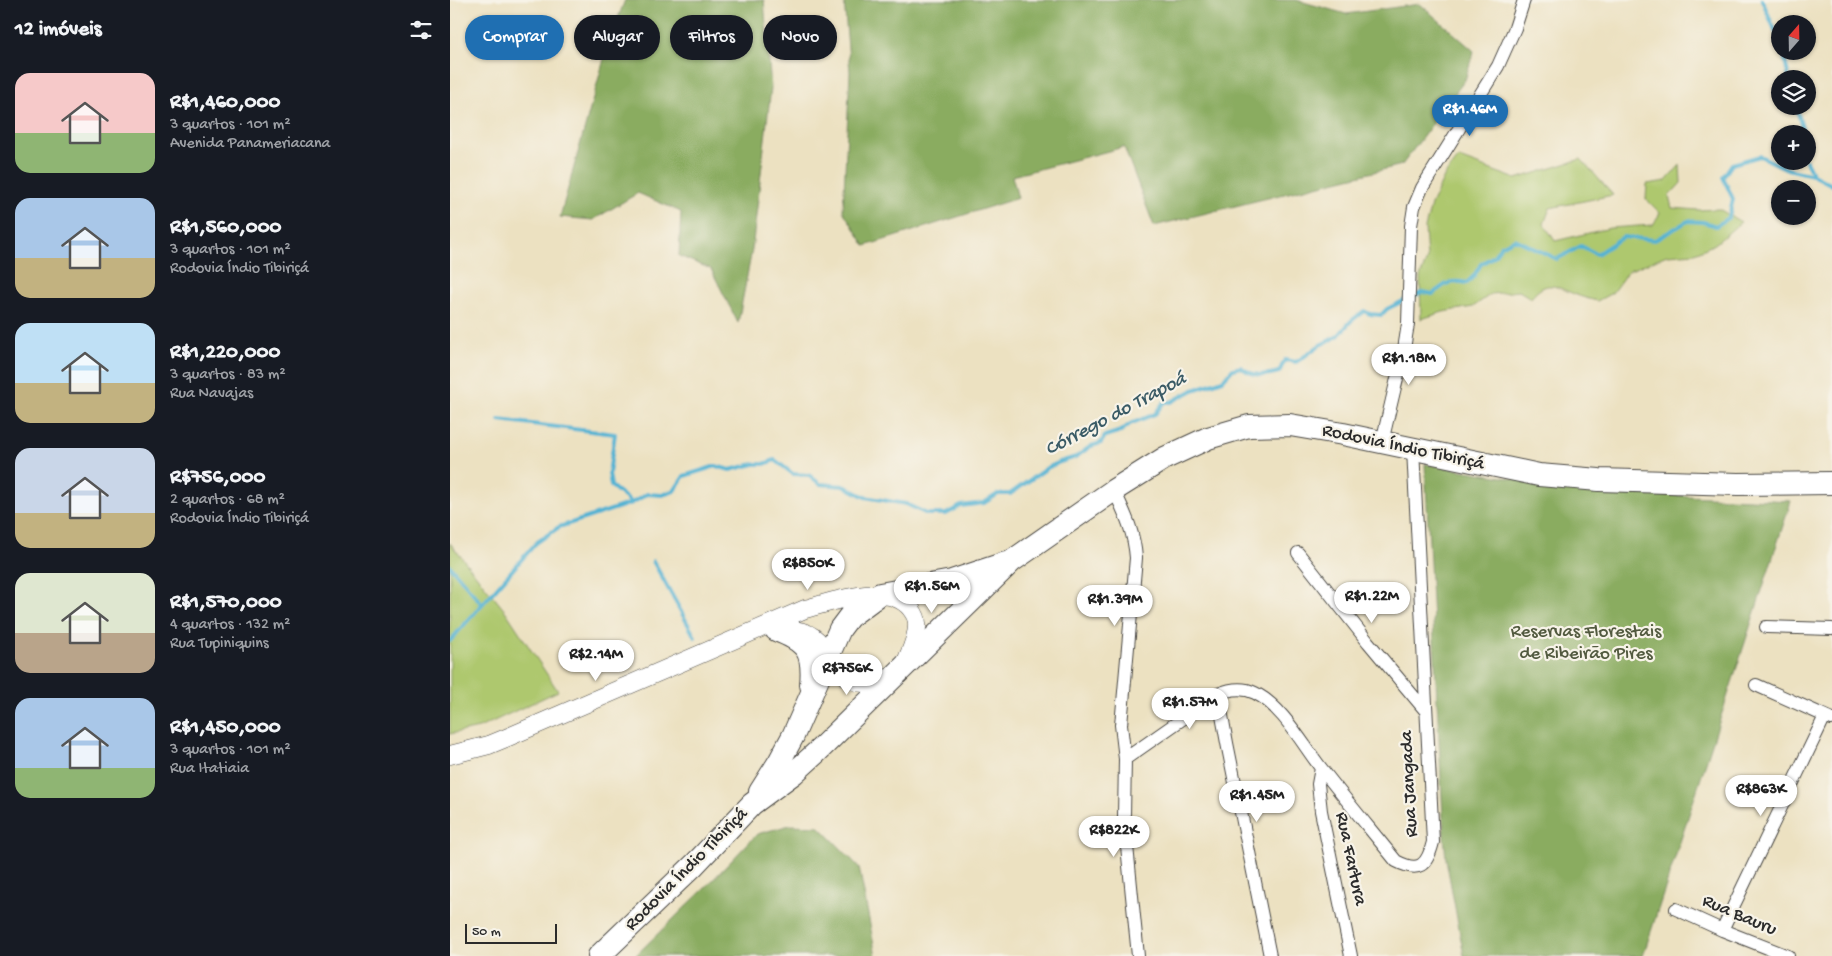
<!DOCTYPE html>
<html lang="pt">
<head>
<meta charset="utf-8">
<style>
	:root { --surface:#171b24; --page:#242831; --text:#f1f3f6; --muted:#9ea1a6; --accent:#1f6fb2 }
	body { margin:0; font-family:"Gochi Hand",sans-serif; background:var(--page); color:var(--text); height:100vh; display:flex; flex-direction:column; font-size:19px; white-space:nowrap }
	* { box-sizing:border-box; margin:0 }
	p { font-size:16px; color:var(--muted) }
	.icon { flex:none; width:28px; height:28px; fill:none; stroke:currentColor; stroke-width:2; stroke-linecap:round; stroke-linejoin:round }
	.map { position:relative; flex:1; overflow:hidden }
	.drawer { display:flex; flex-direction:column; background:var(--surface); width:450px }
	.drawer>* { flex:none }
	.hud { position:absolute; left:15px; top:15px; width:475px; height:45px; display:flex; gap:10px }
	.needle { width:32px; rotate:20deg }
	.tools { position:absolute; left:1321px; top:15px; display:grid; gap:10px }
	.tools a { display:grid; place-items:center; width:45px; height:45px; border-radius:50%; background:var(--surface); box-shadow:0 1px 4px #0004; font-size:25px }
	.scale { position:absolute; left:15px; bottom:12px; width:92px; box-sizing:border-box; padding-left:5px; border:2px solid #2b2b2b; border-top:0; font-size:14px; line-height:18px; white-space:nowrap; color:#2b2b2b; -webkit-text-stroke:4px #f7f3e8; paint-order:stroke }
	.price { position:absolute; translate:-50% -42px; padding:0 11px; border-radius:18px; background:#fff; color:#222; font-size:16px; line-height:32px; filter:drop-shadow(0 1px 2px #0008) }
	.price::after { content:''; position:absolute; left:50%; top:30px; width:15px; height:11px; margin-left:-8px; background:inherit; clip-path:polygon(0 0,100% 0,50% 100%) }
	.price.on { background:var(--accent); color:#fff }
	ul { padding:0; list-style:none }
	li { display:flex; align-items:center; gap:15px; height:125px; padding:0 15px }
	li span { display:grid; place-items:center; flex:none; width:140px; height:100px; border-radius:15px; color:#555 }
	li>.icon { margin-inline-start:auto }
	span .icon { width:60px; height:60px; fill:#fffc; stroke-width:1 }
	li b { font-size:21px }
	h2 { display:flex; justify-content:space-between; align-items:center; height:60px; padding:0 15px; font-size:21px }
	.chip { padding:0 18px; border-radius:22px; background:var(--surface); box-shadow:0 1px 4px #0004; font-size:18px; line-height:45px }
	.chip.on { background:var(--accent); color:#fff }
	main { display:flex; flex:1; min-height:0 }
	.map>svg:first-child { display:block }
	.green { fill:#aec86e; stroke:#6c7a4c }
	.forest { fill:#8aac61; stroke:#5a6c46 }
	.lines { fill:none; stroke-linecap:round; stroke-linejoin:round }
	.stream { stroke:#55b3d3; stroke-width:4 }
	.street-casing { stroke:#484642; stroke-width:14 }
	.secondary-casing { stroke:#484642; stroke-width:19 }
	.highway-casing { stroke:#484642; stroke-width:24 }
	.street { stroke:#fff; stroke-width:12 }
	.secondary { stroke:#fff; stroke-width:18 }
	.highway { stroke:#fff; stroke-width:22 }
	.labels { text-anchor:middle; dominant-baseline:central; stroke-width:4.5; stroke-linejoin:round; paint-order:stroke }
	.street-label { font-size:19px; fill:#2b2b2b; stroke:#f7f3e8 }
	.park-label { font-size:19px; fill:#525a3f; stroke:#f7f3e8 }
	.water-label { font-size:20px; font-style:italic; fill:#3a5b66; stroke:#f7f3e8 }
</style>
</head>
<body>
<main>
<section class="drawer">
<h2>12 imóveis<svg class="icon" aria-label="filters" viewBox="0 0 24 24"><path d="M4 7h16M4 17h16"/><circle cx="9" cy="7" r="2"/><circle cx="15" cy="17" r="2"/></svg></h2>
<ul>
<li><span style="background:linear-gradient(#f6c9c9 60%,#8fb573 0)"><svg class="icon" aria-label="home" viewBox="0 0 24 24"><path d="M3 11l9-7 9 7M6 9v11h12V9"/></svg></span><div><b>R$1,460,000</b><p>3 quartos · 101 m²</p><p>Avenida Panameriacana</p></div></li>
<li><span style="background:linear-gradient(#a9c7e8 60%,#c2b280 0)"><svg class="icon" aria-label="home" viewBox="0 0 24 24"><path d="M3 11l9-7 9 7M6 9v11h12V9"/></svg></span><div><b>R$1,560,000</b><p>3 quartos · 101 m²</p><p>Rodovia Índio Tibiriçá</p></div></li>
<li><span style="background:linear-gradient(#bfe0f5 60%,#c2b280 0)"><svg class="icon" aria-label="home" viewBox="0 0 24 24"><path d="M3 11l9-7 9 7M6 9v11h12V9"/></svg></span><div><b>R$1,220,000</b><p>3 quartos · 83 m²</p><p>Rua Navajas</p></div></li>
<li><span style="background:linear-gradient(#c9d6e8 65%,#c2b280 0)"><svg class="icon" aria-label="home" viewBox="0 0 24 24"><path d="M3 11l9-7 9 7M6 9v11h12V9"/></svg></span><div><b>R$756,000</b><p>2 quartos · 68 m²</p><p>Rodovia Índio Tibiriçá</p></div></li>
<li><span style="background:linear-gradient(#dfe7d0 60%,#b9a48a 0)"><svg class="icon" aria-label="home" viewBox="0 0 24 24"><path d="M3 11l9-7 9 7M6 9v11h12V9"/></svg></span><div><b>R$1,570,000</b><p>4 quartos · 132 m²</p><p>Rua Tupiniquins</p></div></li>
<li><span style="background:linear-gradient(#a9c7e8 70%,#8fb573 0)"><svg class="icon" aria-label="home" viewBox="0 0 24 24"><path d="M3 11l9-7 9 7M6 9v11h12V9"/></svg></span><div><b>R$1,450,000</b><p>3 quartos · 101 m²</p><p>Rua Itatiaia</p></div></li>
</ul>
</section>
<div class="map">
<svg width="1382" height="956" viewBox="0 0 1382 956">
	<rect width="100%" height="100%" fill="#f7f3e8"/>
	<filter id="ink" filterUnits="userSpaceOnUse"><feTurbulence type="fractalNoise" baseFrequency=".02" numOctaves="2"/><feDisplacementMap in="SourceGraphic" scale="10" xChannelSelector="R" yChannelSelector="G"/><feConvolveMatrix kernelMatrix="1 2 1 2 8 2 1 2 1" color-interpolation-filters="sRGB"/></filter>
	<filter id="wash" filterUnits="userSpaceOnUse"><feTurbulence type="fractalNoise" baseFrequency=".0096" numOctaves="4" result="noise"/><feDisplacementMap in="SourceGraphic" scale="20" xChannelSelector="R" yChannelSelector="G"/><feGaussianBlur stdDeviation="1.12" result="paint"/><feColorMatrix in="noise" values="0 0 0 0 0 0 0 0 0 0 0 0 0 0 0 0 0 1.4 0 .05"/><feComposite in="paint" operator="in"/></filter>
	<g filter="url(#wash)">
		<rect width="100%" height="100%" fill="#ece1c1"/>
		<path class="green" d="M1009,158L1066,179L1131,159L1163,195L1100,208L1094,224L1105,241L1160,228L1203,225L1210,213L1196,199L1197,184L1216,181L1230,165L1231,183L1219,196L1222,208L1248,210L1269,209L1291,222L1265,244L1245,253L1217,255L1178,271L1162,293L1147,301C1139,299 1131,297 1124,294C1104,286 1097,279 1081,298L1069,291L1041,294L1023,307L993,312L971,319L970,277L977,259L975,228L981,205L995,175Z
			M0,543L56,612L108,691L29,728L0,734Z"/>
		<path class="forest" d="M175,0H314L321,88L302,250L288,323L261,269L229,256L231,212L188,193L143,220L110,217L159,41Z
			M394,0H846L896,14L970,4L1024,51L1015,80L952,165L704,226L674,147L562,176L568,198L415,246L393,211L400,72Z
			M975,464L1135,491L1341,501L1193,956H1014L996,859L994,837Z
			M340,825L369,826L409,867L426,956H185L255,888L307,834Z"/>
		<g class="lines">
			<path class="stream" d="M1312,0L1330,42
				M1333,51L1339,79
				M1346,106L1352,128L1351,134
				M1356,161L1363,175
				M962,297L973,292L983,294C995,284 1000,279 1017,283L1024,276L1031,264L1044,256L1051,246L1065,239L1107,259L1131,246L1147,254L1173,237L1205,240L1238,221L1253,222L1266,226L1279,217L1283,199L1273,177L1282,164L1310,156L1337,169L1363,175L1382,185
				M49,420L165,434L159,473L161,486L182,503
				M203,561L245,637
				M0,566L32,604
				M0,641L86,543L109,527L182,503L197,494L212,495L224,491L234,476L266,466L280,470L304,464H314L325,460L343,474L359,475L370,484L394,486L415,497L456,504L477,514H496L511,506L534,503L548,494H560L597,468L610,462L626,457L641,446L651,443L655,436L671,431L680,424L705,414L714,402H721L743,390L773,380L783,369L791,367C803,377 814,376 829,372L835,360L846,362L855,356L870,345L888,336L901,321L914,311L920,314L931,315L937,309L955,300"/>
		</g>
	</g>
	<g filter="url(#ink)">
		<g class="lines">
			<g class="street-casing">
				<path id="street" d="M932,442L954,349L958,324L961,226L964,207L972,188L1048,66L1065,28L1074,0
					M664,490C675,514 684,531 686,558L671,725L675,759L674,816L688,956
					M848,553L918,642L975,710
					M1316,627L1382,629
					M1306,685L1382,719
					M768,694L777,743L820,956
					M675,759L768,694C780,689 793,687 805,693C832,706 853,745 871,768C895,799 921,830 946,861C969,873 977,866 983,842L963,449
					M871,768L868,784L871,811L901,956
					M1226,909L1272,930L1338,956
					M1272,930L1375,716"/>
			</g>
			<g class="secondary-casing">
				<path id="secondary" d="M332,630C363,628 370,642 386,665C390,670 394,676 399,679C412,686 428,682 441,680
					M0,755L39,745L56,738L355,609C385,601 439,581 461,609C464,613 467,618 467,623C468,637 460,652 455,664"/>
			</g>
			<g class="highway-casing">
				<path id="highway" d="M326,630C357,642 364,651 361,685
					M310,792L329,762L343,736L390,629L399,617L430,594L502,581L556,563
					M149,956L244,865L302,804L344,773L367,752L562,561L664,490L715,458L758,438L799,426L840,425L893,434L1089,475L1149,480L1288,484L1382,483"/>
			</g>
			<use href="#street" class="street"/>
			<use href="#secondary" class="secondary"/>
			<use href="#highway" class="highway"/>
		</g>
	</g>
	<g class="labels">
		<g class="street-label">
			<text transform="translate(953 448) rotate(12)">Rodovia Índio Tibiriçá</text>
			<text transform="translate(960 784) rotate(-93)">Rua Jangada</text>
			<text transform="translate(900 859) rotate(78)">Rua Fartura</text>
			<text transform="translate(237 870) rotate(-45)">Rodovia Índio Tibiriçá</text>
			<text transform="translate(1289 916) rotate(23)">Rua Bauru</text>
		</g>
		<g class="park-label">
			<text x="1136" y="632">Reservas Florestais<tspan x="1136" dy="22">de Ribeirão Pires</tspan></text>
		</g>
		<g class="water-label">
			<text transform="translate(666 415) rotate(-28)">Córrego do Trapoá</text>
		</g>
	</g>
</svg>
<div class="tools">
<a><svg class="needle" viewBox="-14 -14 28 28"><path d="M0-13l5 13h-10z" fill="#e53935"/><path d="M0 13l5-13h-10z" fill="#9ea1a6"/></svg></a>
<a><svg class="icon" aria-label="layers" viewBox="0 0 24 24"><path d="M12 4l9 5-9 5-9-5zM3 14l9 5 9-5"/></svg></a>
<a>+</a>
<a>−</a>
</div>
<div class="scale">50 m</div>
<b class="price on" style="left:1020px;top:137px">R$1.46M</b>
<b class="price" style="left:959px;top:386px">R$1.18M</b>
<b class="price" style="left:358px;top:591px">R$850K</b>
<b class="price" style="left:482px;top:614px">R$1.56M</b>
<b class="price" style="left:922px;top:624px">R$1.22M</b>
<b class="price" style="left:665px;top:627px">R$1.39M</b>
<b class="price" style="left:146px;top:682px">R$2.14M</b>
<b class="price" style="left:397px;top:696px">R$756K</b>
<b class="price" style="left:740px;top:730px">R$1.57M</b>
<b class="price" style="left:1311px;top:817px">R$863K</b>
<b class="price" style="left:807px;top:823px">R$1.45M</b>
<b class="price" style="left:664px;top:858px">R$822K</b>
<div class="hud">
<a class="chip on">Comprar</a>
<a class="chip">Alugar</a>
<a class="chip">Filtros</a>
<a class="chip">Novo</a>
</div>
</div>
</main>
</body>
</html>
